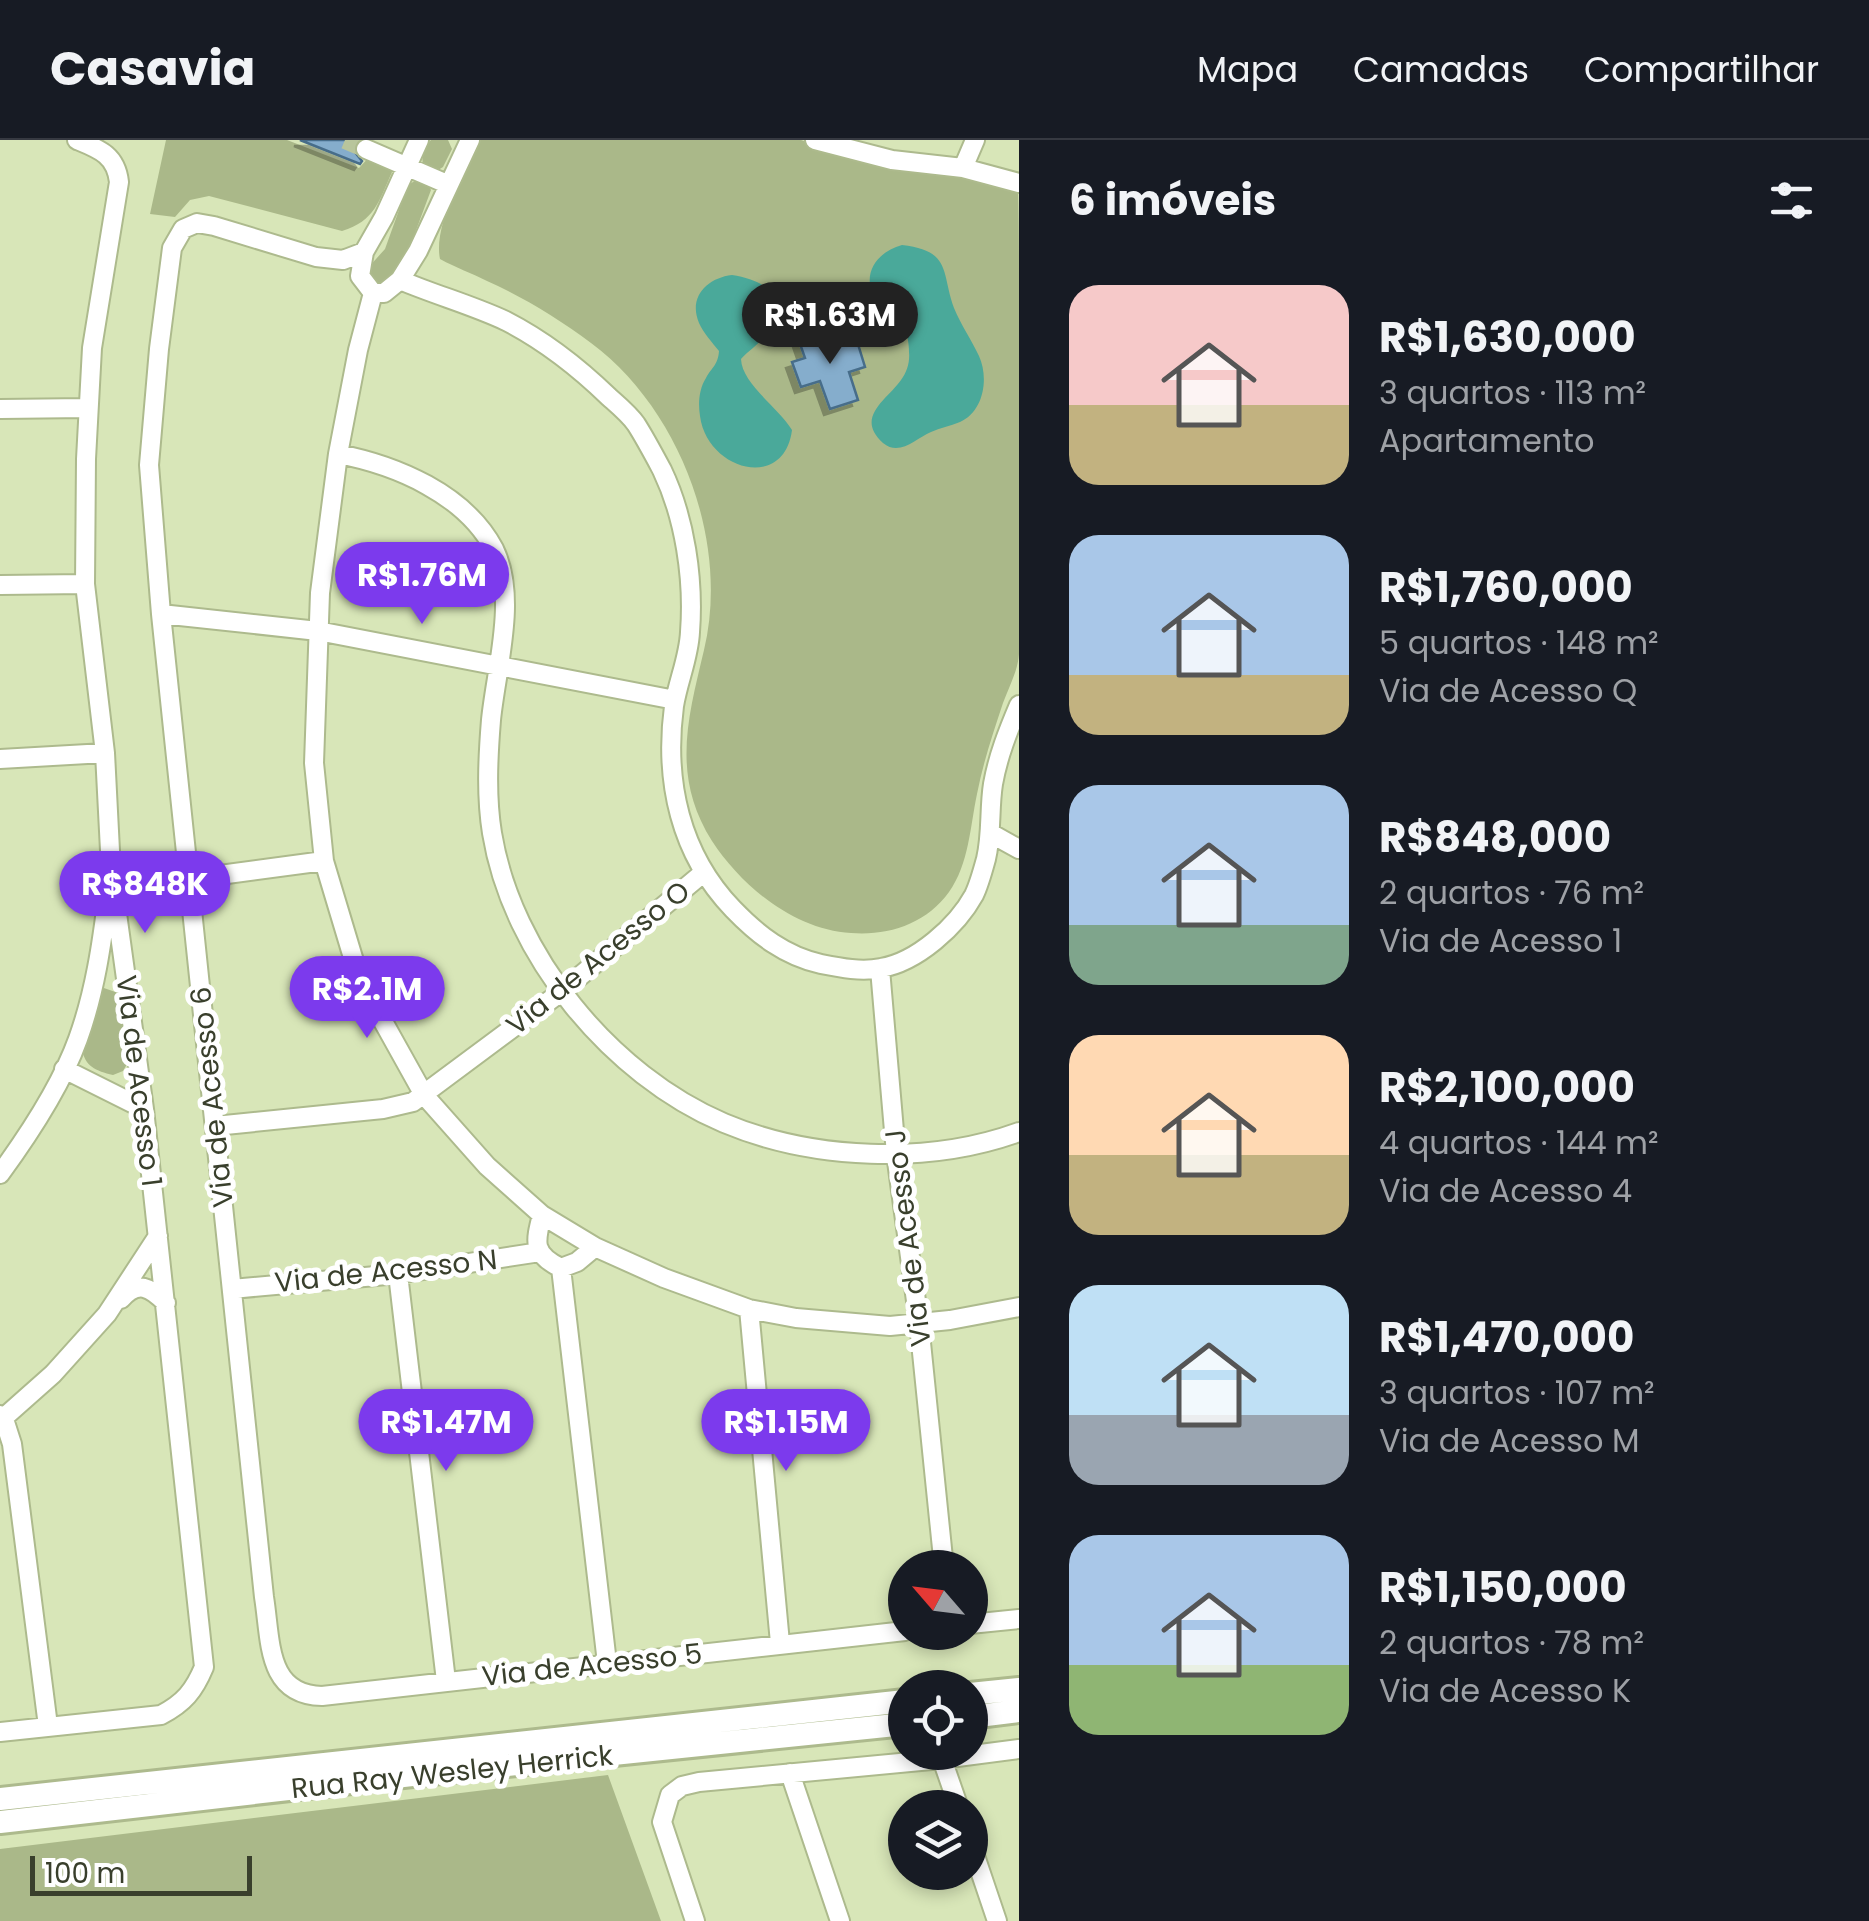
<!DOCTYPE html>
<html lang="pt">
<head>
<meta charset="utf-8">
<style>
	:root { --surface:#171b24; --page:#242831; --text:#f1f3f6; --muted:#9ea1a6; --line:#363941; --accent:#7c3aed }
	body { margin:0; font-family:Poppins,sans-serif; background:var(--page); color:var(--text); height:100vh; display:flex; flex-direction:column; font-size:38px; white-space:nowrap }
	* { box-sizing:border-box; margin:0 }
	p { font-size:32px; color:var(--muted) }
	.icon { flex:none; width:55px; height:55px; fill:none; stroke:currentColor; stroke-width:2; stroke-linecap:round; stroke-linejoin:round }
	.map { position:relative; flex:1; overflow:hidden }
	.details { display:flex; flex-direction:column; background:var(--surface); width:850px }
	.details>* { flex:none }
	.needle { width:65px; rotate:298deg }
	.controls { position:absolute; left:888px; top:1410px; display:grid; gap:20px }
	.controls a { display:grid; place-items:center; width:100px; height:100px; border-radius:50%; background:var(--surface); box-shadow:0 5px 15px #0003; font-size:50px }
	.scale { position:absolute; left:30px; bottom:25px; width:222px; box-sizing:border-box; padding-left:10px; border:5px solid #393f2c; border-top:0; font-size:28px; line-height:35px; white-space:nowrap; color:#393f2c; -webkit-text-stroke:8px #fff; paint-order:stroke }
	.price { position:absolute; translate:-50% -85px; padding:0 22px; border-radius:35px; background:var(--accent); color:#fff; font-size:32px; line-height:65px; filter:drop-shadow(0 2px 5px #0008) }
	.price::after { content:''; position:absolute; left:50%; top:60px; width:30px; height:22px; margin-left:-15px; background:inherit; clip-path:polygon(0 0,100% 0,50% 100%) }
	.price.selected { background:#222; color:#fff }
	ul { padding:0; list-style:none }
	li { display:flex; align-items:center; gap:30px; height:250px; padding:0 50px }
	li span { display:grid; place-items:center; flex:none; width:280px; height:200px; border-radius:30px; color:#555 }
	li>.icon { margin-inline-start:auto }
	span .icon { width:120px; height:120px; fill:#fffc; stroke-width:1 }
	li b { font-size:42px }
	h2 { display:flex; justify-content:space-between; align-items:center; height:120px; padding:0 50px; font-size:42px }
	header { display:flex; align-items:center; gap:60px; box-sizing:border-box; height:140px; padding:0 50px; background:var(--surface); border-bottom:2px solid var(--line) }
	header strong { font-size:48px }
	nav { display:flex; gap:55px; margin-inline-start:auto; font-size:35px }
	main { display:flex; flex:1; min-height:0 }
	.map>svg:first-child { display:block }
	.green { fill:#aab889 }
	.water { fill:#4aa99a }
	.building { fill:#85adcc; stroke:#476d8a; stroke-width:2.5; filter:url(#shadow) }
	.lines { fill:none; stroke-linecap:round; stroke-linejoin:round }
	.minor-tunnel { stroke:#b8c59c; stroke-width:18; stroke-dasharray:18 9; stroke-linecap:butt }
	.minor-casing { stroke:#adba8d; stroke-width:22 }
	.tertiary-casing { stroke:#adba8d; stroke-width:28 }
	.minor { stroke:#fff; stroke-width:18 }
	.tertiary { stroke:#fff; stroke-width:22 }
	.labels { text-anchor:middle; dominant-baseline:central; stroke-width:10; stroke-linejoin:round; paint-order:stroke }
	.street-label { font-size:28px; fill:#393f2c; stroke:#fff }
</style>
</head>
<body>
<header>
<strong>Casavia</strong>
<nav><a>Mapa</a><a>Camadas</a><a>Compartilhar</a></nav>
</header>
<main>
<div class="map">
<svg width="1019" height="1781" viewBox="0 0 1019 1781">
	<defs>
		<filter id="shadow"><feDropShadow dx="-6" dy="6" stdDeviation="0" flood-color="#0004"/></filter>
	</defs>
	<rect width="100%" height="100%" fill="#d8e6b8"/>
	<path class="green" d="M166,0H287L359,28L372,14L385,22L392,32C379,61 375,81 342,91L209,56L190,60L175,77L150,74Z
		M431,0H448L452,9L443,27L435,32L423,25C421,16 425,6 431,0Z
		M478,0H801L837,12L967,33L1018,49C1019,80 1019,112 1019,143C1019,198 1019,252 1019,307C1019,353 1019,399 1019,445C1019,468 1019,491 1019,514C1018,530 1009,547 1003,563C993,593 983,623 977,654C970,687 969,724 949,752C926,784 888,796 851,793C795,790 742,747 712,701C671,636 688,578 704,510C730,402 680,269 591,203C559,179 523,157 487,141C472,133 456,128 440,119C433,87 464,30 478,0Z
		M418,39L427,43L431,50L399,136L376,151L367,129L385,109L408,45Z
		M101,847L124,855L130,919L123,931L113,935C96,931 84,926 82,908Z
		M608,1635L661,1781H0V1709Z"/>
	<path class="water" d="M902,105C952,111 941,132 954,168C961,185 971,199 979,216C989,238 984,271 960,282C950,286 940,288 931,292C916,298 900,317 883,303C854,277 888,259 901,240C907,232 910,222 909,212C909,202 907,191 901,183C894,175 885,170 878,162C859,138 875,112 902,105Z
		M732,135C769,141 792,159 765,196C758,205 748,211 741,219C742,244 779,268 792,290C784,352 707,330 700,276C698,263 699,249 706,238C712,227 718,225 719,211C712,202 704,194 699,183C688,157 707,138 732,135Z"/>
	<path class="building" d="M300,0H358L354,11L362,21L360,24Z
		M834,189L840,206L857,201L865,227L849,232L858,260L830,269L820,241L801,247L792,222L805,218L799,201Z"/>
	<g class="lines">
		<path class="minor-tunnel" d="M345,0L366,9"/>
		<g class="minor-casing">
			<path id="minor" d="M815,0L892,20L963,28L1019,43
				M366,9L447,44
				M963,28L975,0
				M364,112L384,77L419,0
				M400,140L418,111L470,0
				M373,153L358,210L338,314L320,453L314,623L324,721L354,821L375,867L424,955L487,1026L542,1075L595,1107L664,1138L749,1169L796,1178L890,1186L950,1180L1019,1167
				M0,269L87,268
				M338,314C396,325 465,354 494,409C518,457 496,529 491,580C488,617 486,656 492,693C512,815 611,935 724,983C812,1020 928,1025 1019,992
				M0,445L85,444
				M161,474L318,491L675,560
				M0,619L105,613
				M990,693L1019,709
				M190,739L324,721
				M880,829L896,1014L919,1183L944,1428
				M64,929L144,969
				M215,986L383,969L413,962L561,852L703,733
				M0,1034C30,993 61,946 78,899C95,852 102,803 108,754
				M542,1075C535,1102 532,1114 561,1128L577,1122L595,1107
				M561,1128L607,1523
				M398,1134L446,1541
				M232,1149L398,1134L540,1112
				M121,1159C138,1140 150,1147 166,1163
				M749,1169L780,1503
				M0,1275L4,1279L12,1304L48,1586
				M0,1281L53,1234L107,1174L158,1096
				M970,1484L1019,1479
				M905,1491L322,1556C266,1555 271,1500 264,1457L161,474L149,325L159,209L172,108L183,89L197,83L214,86L316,117L343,120L364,112L360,136L373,153H384L400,140C435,155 472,165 506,181C545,201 578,227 609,257C618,265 629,274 636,284C645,298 654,315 662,330C685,378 694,439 690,492C689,517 678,541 674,566C664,641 680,714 733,769C758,795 785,816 821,824C841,828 862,832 881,828C917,822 957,786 974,755C979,745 983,730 986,719C992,694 989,669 993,644C998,616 1008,591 1019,565
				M0,1592L161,1575C184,1563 194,1551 204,1527L144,969L111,730L105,613L85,444L86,319L92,208L119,42C116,15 99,9 77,0
				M942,1619L959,1668
				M790,1633L840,1781
				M970,1701L997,1781
				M695,1781L662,1682L670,1655L682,1646L699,1642L942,1619L1019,1609"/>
		</g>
		<g class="tertiary-casing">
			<path id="tertiary" d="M970,1554L1019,1549
				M970,1577L1019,1571
				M0,1659L905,1561
				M0,1682L421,1634L905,1584"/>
		</g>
		<use href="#minor" class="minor"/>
		<use href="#tertiary" class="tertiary"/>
	</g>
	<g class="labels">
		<g class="street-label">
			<text transform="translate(598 818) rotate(-39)">Via de Acesso O</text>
			<text transform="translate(139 941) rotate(83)">Via de Acesso 1</text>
			<text transform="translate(212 957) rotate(-96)">Via de Acesso 6</text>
			<text transform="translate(908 1098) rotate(-97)">Via de Acesso J</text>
			<text transform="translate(386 1131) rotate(-6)">Via de Acesso N</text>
			<text transform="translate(592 1525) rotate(-6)">Via de Acesso 5</text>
			<text transform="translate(452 1632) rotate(-6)">Rua Ray Wesley Herrick</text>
		</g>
	</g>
</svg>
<div class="controls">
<a><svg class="needle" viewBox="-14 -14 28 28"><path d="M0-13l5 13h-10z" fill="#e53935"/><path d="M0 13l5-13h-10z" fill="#9ea1a6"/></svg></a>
<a><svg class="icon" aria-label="locate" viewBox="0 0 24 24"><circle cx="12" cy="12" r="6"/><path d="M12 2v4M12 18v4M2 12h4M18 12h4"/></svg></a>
<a><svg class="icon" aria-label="layers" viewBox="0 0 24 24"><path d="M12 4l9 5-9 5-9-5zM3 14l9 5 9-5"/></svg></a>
</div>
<div class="scale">100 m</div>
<b class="price selected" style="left:830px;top:227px">R$1.63M</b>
<b class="price" style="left:422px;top:487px">R$1.76M</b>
<b class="price" style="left:145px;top:796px">R$848K</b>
<b class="price" style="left:367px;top:901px">R$2.1M</b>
<b class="price" style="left:446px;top:1334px">R$1.47M</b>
<b class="price" style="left:786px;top:1334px">R$1.15M</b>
</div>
<section class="details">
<h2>6 imóveis<svg class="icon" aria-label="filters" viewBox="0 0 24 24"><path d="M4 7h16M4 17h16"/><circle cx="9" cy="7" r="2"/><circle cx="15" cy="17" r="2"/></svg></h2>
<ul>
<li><span style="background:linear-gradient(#f6c9c9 60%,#c2b280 0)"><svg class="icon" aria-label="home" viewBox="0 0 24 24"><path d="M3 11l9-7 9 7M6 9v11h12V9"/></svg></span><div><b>R$1,630,000</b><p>3 quartos · 113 m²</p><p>Apartamento</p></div></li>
<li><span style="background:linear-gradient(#a9c7e8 70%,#c2b280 0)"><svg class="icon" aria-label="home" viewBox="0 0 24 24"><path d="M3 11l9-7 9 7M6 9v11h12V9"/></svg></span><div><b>R$1,760,000</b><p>5 quartos · 148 m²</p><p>Via de Acesso Q</p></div></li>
<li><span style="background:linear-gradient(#a9c7e8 70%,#7fa58c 0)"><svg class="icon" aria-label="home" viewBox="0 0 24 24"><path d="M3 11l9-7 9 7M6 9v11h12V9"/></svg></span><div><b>R$848,000</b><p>2 quartos · 76 m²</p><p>Via de Acesso 1</p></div></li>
<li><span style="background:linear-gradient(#ffd9b3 60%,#c2b280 0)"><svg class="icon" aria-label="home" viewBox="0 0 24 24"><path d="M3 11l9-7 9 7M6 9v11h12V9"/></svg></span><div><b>R$2,100,000</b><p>4 quartos · 144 m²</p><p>Via de Acesso 4</p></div></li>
<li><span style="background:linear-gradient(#bfe0f5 65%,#9aa5b1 0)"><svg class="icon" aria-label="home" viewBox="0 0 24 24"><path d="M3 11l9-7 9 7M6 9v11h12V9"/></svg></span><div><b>R$1,470,000</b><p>3 quartos · 107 m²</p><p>Via de Acesso M</p></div></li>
<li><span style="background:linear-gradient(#a9c7e8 65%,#8fb573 0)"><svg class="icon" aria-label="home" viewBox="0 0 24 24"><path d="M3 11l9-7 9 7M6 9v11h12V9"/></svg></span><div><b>R$1,150,000</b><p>2 quartos · 78 m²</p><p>Via de Acesso K</p></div></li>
</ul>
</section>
</main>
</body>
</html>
